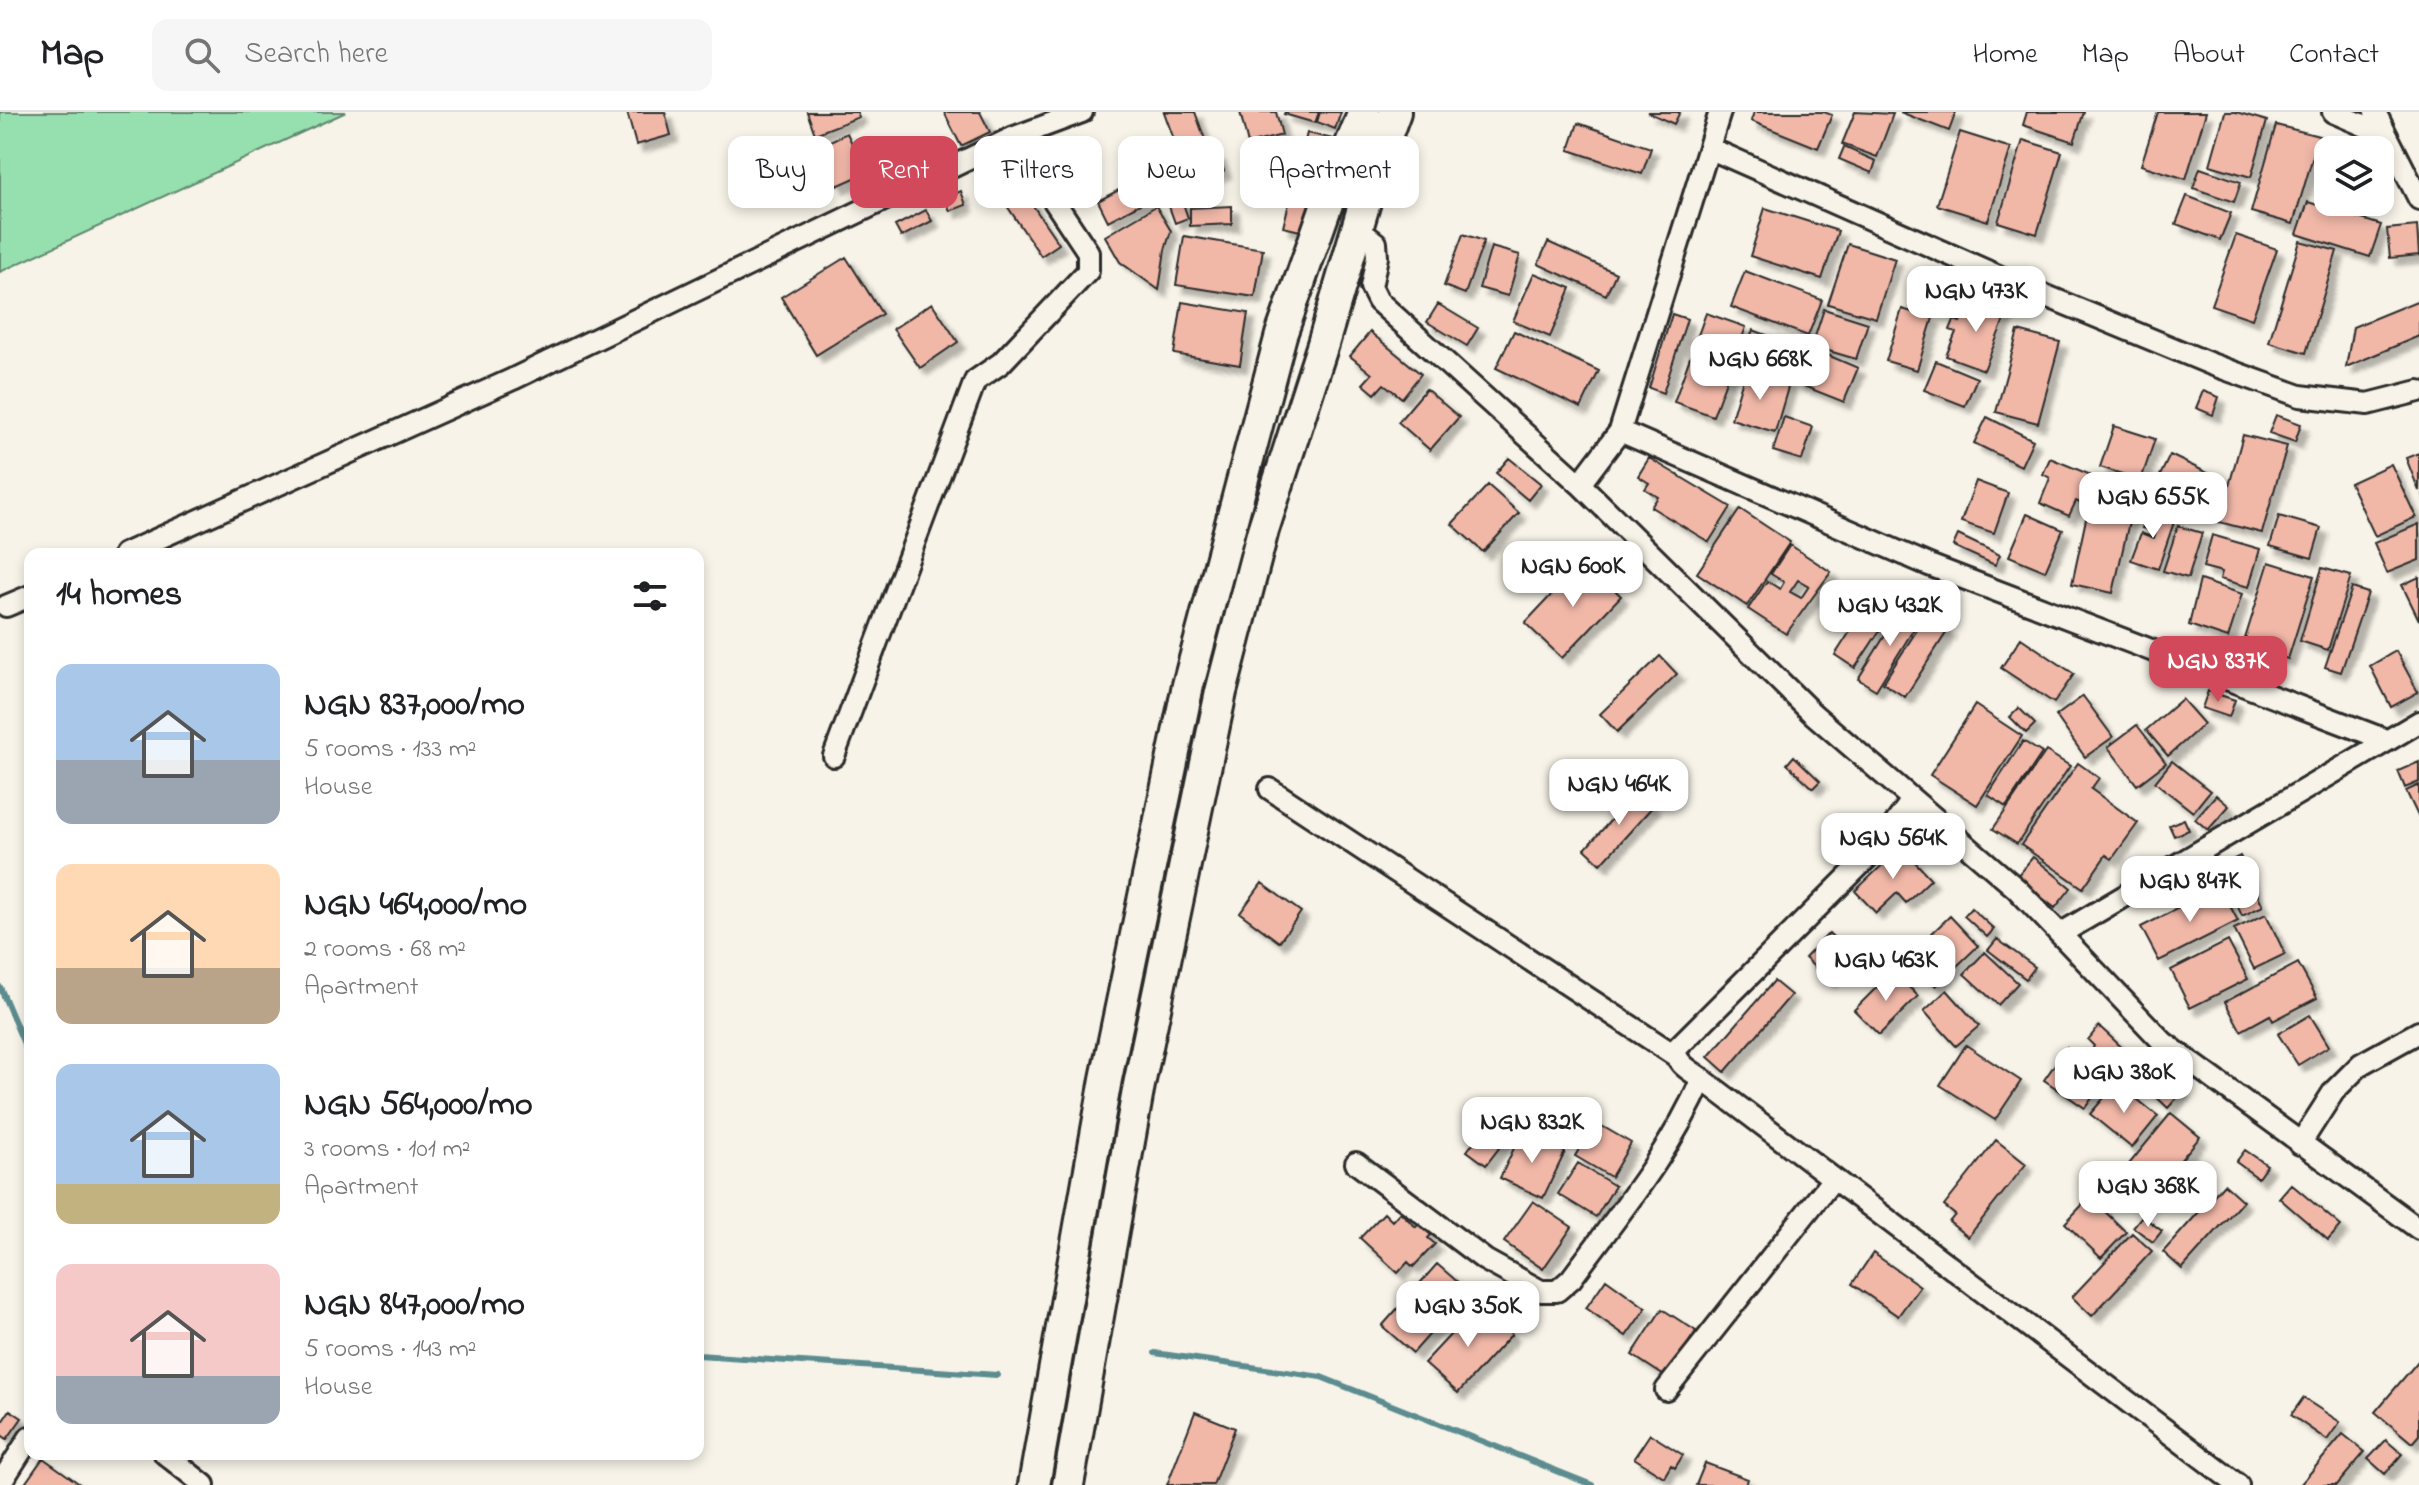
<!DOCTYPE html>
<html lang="en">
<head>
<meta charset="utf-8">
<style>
	:root { --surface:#fff; --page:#f6f6f6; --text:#202124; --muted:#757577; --line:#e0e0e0; --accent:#d1495b }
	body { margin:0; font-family:"Indie Flower",sans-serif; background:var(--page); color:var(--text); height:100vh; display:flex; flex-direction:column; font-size:30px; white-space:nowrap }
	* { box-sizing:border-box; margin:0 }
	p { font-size:26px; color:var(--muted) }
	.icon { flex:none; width:44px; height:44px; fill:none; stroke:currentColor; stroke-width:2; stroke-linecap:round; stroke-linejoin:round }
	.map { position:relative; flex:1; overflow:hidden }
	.details { position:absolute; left:24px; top:436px; width:680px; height:912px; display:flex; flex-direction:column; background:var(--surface); border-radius:16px; box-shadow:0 4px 12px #0003 }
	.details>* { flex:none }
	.top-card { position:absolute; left:728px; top:24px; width:760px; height:72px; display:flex; gap:16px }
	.fabs { position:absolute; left:2314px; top:24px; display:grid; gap:16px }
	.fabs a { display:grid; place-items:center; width:80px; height:80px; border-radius:16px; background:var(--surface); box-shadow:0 4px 12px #0003; font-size:40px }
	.price { position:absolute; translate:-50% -68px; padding:0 18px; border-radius:16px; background:#fff; color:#222; font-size:26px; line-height:52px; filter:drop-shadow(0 2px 4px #0008) }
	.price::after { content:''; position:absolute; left:50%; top:48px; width:24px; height:18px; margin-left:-12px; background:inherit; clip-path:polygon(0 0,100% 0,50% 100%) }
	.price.current { background:var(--accent); color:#fff }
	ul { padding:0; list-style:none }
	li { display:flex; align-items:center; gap:24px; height:200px; padding:0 32px }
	li span { display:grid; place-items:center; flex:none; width:224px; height:160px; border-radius:16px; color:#555 }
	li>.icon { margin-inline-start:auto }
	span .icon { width:96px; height:96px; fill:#fffc; stroke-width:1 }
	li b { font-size:34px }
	h2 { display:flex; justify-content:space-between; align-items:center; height:96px; padding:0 32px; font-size:34px }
	.chip { padding:0 28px; border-radius:16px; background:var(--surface); box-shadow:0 4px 12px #0003; font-size:28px; line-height:72px }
	.chip.current { background:var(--accent); color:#fff }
	header { display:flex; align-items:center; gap:48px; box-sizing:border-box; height:112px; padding:0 40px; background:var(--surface); border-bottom:2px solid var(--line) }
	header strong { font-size:38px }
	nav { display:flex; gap:44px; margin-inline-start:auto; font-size:28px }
	.search { width:560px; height:72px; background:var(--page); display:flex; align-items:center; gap:20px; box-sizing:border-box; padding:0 28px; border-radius:16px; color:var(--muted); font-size:30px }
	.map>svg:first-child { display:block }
	.green { fill:#96e0af; stroke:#60866d; stroke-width:2 }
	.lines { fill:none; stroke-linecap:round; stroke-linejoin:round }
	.stream { stroke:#5b8c8f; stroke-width:6 }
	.building { fill:#f1b8a8; stroke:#2b2b2b; stroke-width:2; fill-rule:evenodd; filter:url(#shadow) }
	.minor-casing { stroke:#2b2b2b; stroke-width:26 }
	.secondary-casing { stroke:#2b2b2b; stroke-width:36 }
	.minor { stroke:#f7f3e8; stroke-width:20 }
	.secondary { stroke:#f7f3e8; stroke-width:30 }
</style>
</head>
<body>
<header>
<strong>Map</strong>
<div class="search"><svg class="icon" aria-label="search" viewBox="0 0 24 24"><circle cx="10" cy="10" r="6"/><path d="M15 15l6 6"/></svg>Search here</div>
<nav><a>Home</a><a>Map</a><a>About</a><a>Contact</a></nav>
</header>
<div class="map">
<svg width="2419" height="1373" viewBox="0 0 2419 1373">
	<defs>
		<filter id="shadow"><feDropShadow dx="7" dy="7" stdDeviation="2" flood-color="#0004"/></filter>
	</defs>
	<rect width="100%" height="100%" fill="#f7f3e8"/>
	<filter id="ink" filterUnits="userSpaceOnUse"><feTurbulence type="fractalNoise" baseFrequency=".0125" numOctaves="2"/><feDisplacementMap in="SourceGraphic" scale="16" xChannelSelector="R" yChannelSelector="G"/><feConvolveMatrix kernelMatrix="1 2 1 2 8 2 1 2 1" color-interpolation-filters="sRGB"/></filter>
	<g filter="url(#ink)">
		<path class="green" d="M0,0H346L0,160Z"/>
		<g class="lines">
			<path class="stream" d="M0,875L30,946
				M1155,1241L1321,1265L1592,1373
				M698,1243L997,1263"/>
		</g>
		<path class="building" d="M627,0H665L671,23L636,33Z
			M807,0H857L859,5L815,22Z
			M944,0H980L990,20L961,34Z
			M1164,0H1195L1207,33L1180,44Z
			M1240,0H1276L1282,23L1248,32Z
			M1285,0H1319L1315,11L1284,2Z
			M1320,0H1341L1335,17L1317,10Z
			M1647,0H1680L1674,12Z
			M1754,0H1824L1832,3L1818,36L1751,9Z
			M1855,0L1893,2L1877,45L1842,32Z
			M1900,0H1956L1949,19Z
			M2027,0H2084L2074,30L2023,13Z
			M2158,0H2206L2186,67L2141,53Z
			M2225,0H2236L2267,9L2251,65L2210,53Z
			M1578,11L1651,36L1642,62L1569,38Z
			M2276,13L2319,24L2293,112L2251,100Z
			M1960,20L2011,36L1988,109L1937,93Z
			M847,21L866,61L837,74L819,34Z
			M1307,21L1333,27L1309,121L1283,115Z
			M2023,28L2062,40L2037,122L1998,110Z
			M1844,35L1876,49L1872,61L1839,47Z
			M1218,43L1224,59L1183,74L1177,57Z
			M2200,56L2241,70L2234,90L2193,76Z
			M1010,57L1017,75L991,85L984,68Z
			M1145,64L1155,84L1108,109L1098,89Z
			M1177,74L1188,106L1175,111L1163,78Z
			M961,79L966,93L950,99L945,86Z
			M1023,79L1059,132L1041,144L1005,91Z
			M2187,84L2231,101L2220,128L2176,112Z
			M2308,90L2381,113L2370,145L2297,122Z
			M1156,94L1171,119L1165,138L1159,178L1120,150L1105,124Z
			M1232,94V112L1190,114V96Z
			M1765,96L1838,119L1822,167L1750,144Z
			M926,98L932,109L901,125L895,114Z
			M2417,114L2419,143L2390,146L2387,117Z
			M1463,122L1484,129L1465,182L1444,174Z
			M2236,123L2277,137L2252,207L2211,193Z
			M1184,124L1263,137L1255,185L1176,173Z
			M2300,129L2337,139L2306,241L2269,230Z
			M1548,130L1616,161L1606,183L1538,152Z
			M1848,132L1895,147L1876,206L1828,192Z
			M1491,135L1520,143L1508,184L1479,176Z
			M846,145L882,202L816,243L781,185Z
			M1745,159L1822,188L1808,224L1731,195Z
			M1534,161L1571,176L1550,225L1513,209Z
			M1969,186L2007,200L1984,258L1946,244L1956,220L1950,218L1954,208L1960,210Z
			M2419,188V224L2346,255L2353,215Z
			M1182,190L1248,201L1240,253L1174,242Z
			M932,191L958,230L920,256L893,217Z
			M1438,192L1478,216L1467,234L1427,210Z
			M1824,197L1868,211L1856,247L1812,234Z
			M1902,197L1933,206L1917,258L1886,249Z
			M1706,201L1746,215L1713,304L1674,290Z
			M1672,202L1687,207L1663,281L1649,276Z
			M1753,218L1796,234L1785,259L1743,242Z
			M1514,219L1599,259L1581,296L1496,256Z
			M2018,219L2060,230L2038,311L1996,300Z
			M1370,220L1421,262L1402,286L1384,272L1375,282L1363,272L1372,262L1350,244Z
			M1811,236L1858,256L1844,290L1796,271Z
			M1936,249L1977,266L1965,294L1924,278Z
			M1745,260L1789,272L1775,320L1731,307Z
			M1426,277L1459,305L1430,338L1398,310Z
			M2203,279L2219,285L2213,303L2196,296Z
			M2276,303L2301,312L2295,330L2269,321Z
			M1784,305L1813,315L1802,348L1773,339Z
			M1987,305L2033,328L2021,354L1974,331Z
			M2114,314L2155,327L2141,368L2100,355Z
			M2243,323L2287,334L2262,421L2219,410Z
			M2419,341V379L2406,346Z
			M2170,343L2216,365L2198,402L2152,380Z
			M1509,346L1541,372L1528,388L1496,361Z
			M1649,346L1731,395L1709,430L1651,395L1658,385L1645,377L1649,371L1638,364Z
			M2050,346L2091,363L2080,391L2076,389L2069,404L2040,391L2050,366L2043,362Z
			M2391,352L2416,405L2375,424L2350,371Z
			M1976,369L2008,381L1994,421L1961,410Z
			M1488,373L1519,401L1483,440L1452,412Z
			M2092,379L2134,388L2113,481L2072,472Z
			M1740,397L1790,430L1747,494L1697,461Z
			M2149,398L2175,407L2158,457L2131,448L2141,421L2154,426L2156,420L2142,416Z
			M2027,402L2063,418L2045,459L2009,444Z
			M2279,404L2321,416L2312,446L2270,434Z
			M2419,412V448L2387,461L2374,431Z
			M2178,414L2202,421L2188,466L2163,459Z
			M1958,423L2000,443L1995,453L1953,434Z
			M2212,423L2260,437L2249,475L2220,467L2222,460L2203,455Z
			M1790,433L1831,460L1786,522L1748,497L1767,469L1780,477L1784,470L1771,462ZM1798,468L1809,474L1801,486L1790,480Z
			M1584,448L1621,484L1562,546L1525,511Z
			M2269,450L2314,464L2288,547L2243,533Z
			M2322,456L2351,464L2328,538L2300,529Z
			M2419,465V508L2402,473Z
			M2200,468L2242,482L2228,526L2189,513Z
			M2352,476L2368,481L2341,560L2325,555Z
			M1873,484L1894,497L1855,556L1835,543Z
			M1904,493L1922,504L1876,578L1858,567Z
			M1926,504L1948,518L1905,585L1883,571Z
			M2021,526L2074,562L2054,591L2001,556Z
			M2396,539L2418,580L2391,595L2370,554Z
			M1660,544L1677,562L1617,620L1600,602Z
			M2208,579L2235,588L2229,605L2202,596Z
			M2083,584L2113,625L2085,645L2056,604Z
			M2182,587L2204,612L2168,644L2146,618Z
			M1975,593L2022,624L1977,693L1930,663Z
			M2019,596L2035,612L2026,621L2010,605Z
			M2137,613L2166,651L2137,673L2108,635Z
			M2023,629L2042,641L2006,695L1988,683Z
			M2046,639L2070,654L2017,732L1993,717Z
			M1794,644L1820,669L1813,676L1787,652Z
			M2172,649L2210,679L2193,700L2155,670Z
			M2419,650V670L2405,676L2398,659Z
			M2078,651L2099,666L2091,677L2138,711L2112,747L2106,743L2083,776L2021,733Z
			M2419,673V706L2406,679Z
			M1637,679L1654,693L1601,752L1585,737Z
			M2216,683L2229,694L2208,718L2195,707Z
			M2184,707L2189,718L2174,724L2169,713Z
			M1901,735L1931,767L1906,791L1897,781L1876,801L1855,779Z
			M2240,744L2263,794L2242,804L2219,754Z
			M2033,745L2071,776L2055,796L2016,765Z
			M1262,771L1301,800L1279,830L1240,801Z
			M2220,775L2238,809L2159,849L2141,815Z
			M1971,796L1994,817L1987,825L1964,804Z
			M2266,802L2285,842L2254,857L2234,817Z
			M1950,804L1978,834L1936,874L1907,845Z
			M1829,821L1852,844L1828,868L1805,846Z
			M1997,827L2035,855L2026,867L1988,838Z
			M2228,829L2248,867L2190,896L2171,858Z
			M1985,840L2018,871L1998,893L1964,862Z
			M2298,851L2317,886L2273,909L2270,903L2241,919L2225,890Z
			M1893,859L1918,884L1879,923L1854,898Z
			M1774,869L1791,883L1725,960L1708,945Z
			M1947,878L1979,914L1956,934L1924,899Z
			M2310,903L2329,934L2298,953L2278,922Z
			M2099,914L2131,944L2120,961L2092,938L2094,934L2088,928Z
			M1966,933L2021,969L1995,1008L1940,973Z
			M2067,935L2108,963L2085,996L2044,968Z
			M2164,962L2183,979L2168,996L2149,978Z
			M2117,971L2158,1004L2132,1036L2090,1002Z
			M1500,995L1519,1010L1486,1053L1467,1039Z
			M2171,1001L2200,1025L2154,1080L2125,1057Z
			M1595,1010L1631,1031L1611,1065L1575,1044Z
			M1522,1019L1565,1040L1543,1086L1500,1066Z
			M1996,1028L2026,1052L1968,1125L1949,1110L1955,1103L1944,1094Z
			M2245,1038L2267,1053L2258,1066L2236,1050Z
			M1578,1051L1615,1074L1596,1105L1558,1082Z
			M2224,1072L2243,1089L2182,1157L2163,1140Z
			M2291,1072L2341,1114L2328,1128L2279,1086Z
			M2090,1085L2126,1120L2101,1146L2065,1111Z
			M1533,1089L1572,1115L1543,1157L1504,1130Z
			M1400,1100L1416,1115L1419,1112L1431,1123L1428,1126L1435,1132L1413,1155L1408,1150L1398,1161L1360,1126L1384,1101L1392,1109Z
			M2142,1104L2162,1119L2153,1130L2133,1115Z
			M2132,1121L2152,1139L2092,1204L2072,1185Z
			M1873,1141L1920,1174L1898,1204L1852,1172Z
			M1437,1152L1468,1179L1413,1241L1382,1214Z
			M1606,1167L1646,1196L1626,1224L1586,1196Z
			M1479,1192L1512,1222L1458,1281L1424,1251Z
			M1662,1197L1696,1219L1666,1265L1632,1243Z
			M2419,1248V1323L2412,1331L2375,1300Z
			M2303,1286L2340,1310L2327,1328L2291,1303Z
			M10,1298L22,1306L7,1327L0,1322V1313Z
			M1195,1300L1235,1316L1213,1373H1167Z
			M1650,1322L1683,1343L1675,1356L1671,1353L1664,1365L1634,1346Z
			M2343,1322L2365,1340L2337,1373H2300Z
			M2386,1328L2402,1342L2385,1362L2368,1347Z
			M43,1346L81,1373H24Z
			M1705,1351L1748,1367L1746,1373H1696Z"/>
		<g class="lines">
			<g class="minor-casing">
				<path id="minor" d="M2333,0L2384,22
					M2375,0L2419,87
					M1709,36L1998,164L2211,252L2300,284L2368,292L2419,279
					M1358,117L1376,131L1377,145L1371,175L1378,189L1580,372L1812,601L2017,777L2163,930L2419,1117
					M1620,319L1720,0
					M1580,372L1620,319L1929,453L2386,628
					M124,442L513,267L1012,26L1082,0
					M6,494L30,484
					M834,644L975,269L1001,251L1088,159V140L1012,26
					M1270,677L1676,944
					M2060,822L2419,610
					M1702,967L2238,1373
					M2300,1032L2334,979L2361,952L2419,920
					M1356,1051L1485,1148L1541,1179H1557L1571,1167C1618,1103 1670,1041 1702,967C1692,959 1675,952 1676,937L1879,734L1912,688
					M1666,1278L1833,1067
					M165,1342L204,1373
					M0,1372L30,1325"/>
			</g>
			<g class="secondary-casing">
				<path id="secondary" d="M1034,1373L1106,967L1188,573L1281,223L1329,86L1364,0
					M1068,1373L1139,973L1221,580L1263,418L1323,232L1377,49L1395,0"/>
			</g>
			<use href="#minor" class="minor"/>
			<use href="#secondary" class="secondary"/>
		</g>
	</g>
</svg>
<div class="fabs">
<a><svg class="icon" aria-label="layers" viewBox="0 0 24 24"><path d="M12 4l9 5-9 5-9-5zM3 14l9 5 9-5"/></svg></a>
</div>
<b class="price" style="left:1976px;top:222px">NGN 473K</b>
<b class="price" style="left:1760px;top:290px">NGN 668K</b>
<b class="price" style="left:2153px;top:428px">NGN 655K</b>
<b class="price" style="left:1573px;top:497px">NGN 600K</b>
<b class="price" style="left:1890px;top:536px">NGN 432K</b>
<b class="price current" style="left:2218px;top:592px">NGN 837K</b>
<b class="price" style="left:1619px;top:715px">NGN 464K</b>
<b class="price" style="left:1893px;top:769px">NGN 564K</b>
<b class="price" style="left:2190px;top:812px">NGN 847K</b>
<b class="price" style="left:1886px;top:891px">NGN 463K</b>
<b class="price" style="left:2124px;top:1003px">NGN 380K</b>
<b class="price" style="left:1532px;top:1053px">NGN 832K</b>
<b class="price" style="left:2148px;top:1117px">NGN 368K</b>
<b class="price" style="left:1468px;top:1237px">NGN 350K</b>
<div class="top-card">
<a class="chip">Buy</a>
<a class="chip current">Rent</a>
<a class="chip">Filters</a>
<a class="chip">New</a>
<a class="chip">Apartment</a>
</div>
<section class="details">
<h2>14 homes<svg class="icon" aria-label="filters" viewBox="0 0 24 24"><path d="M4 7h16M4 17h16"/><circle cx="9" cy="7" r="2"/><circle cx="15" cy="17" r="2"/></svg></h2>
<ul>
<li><span style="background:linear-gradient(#a9c7e8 60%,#9aa5b1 0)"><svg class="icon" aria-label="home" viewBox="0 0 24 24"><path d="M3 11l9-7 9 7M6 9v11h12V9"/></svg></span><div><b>NGN 837,000/mo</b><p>5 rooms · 133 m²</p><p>House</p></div></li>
<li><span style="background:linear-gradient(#ffd9b3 65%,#b9a48a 0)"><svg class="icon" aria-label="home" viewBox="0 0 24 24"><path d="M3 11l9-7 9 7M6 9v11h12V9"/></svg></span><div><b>NGN 464,000/mo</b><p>2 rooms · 68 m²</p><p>Apartment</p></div></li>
<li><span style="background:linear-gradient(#a9c7e8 75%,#c2b280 0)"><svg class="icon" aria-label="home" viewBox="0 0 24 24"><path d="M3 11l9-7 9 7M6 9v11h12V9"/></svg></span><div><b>NGN 564,000/mo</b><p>3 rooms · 101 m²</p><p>Apartment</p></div></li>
<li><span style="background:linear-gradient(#f6c9c9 70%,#9aa5b1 0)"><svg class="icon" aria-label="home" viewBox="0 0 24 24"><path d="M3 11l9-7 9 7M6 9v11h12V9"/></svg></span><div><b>NGN 847,000/mo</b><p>5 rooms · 143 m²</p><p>House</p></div></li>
</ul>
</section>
</div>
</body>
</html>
